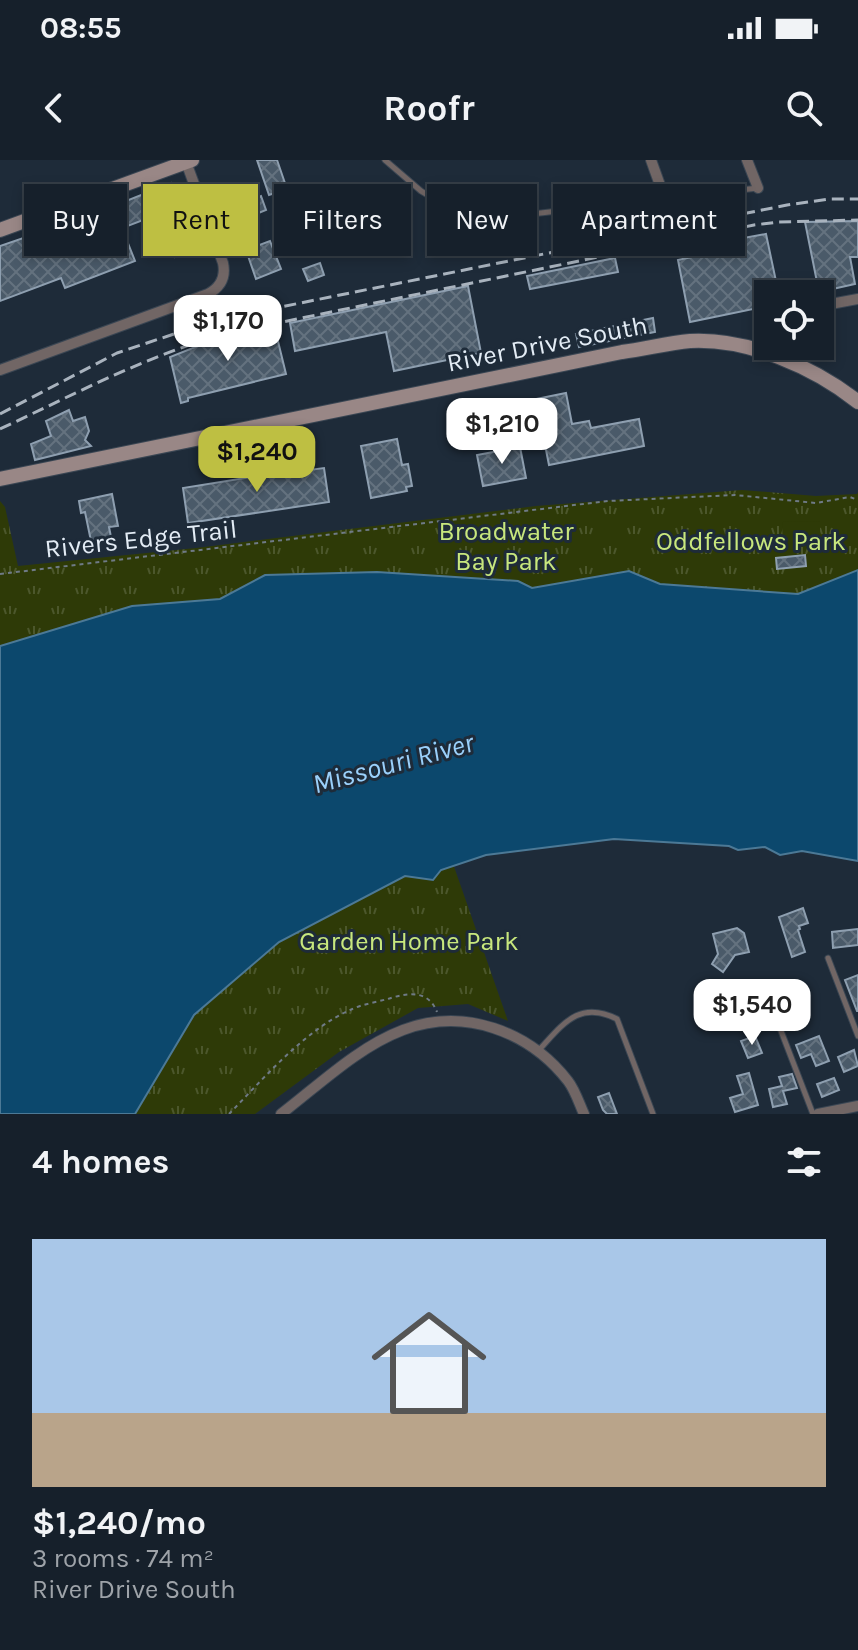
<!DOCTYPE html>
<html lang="en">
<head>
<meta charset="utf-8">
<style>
	:root { --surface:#16202b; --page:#1f2833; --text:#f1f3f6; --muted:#9ea3a9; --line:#353e47; --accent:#bebf42 }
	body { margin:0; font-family:Karla,sans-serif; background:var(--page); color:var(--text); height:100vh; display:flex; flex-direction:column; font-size:30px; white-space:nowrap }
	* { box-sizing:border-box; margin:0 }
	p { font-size:26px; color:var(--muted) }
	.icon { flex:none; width:44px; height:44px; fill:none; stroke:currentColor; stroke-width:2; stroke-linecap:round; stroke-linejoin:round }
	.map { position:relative; height:954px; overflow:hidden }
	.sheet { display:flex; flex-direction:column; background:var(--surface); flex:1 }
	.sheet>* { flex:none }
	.hud { position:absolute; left:24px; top:24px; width:810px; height:72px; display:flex; gap:16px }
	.tools { position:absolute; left:754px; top:120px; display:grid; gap:16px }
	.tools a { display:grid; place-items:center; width:80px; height:80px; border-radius:0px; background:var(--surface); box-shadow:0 4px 12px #0003,0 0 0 2px var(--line); font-size:40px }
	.price { position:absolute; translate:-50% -68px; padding:0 18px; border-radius:16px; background:#fff; color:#222; font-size:26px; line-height:52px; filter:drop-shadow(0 2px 4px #0008) }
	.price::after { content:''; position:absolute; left:50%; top:48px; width:24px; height:18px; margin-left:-12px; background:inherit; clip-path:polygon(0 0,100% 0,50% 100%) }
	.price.on { background:var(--accent); color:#111 }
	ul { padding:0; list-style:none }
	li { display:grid; align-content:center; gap:16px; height:424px; padding:0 32px }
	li+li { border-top:2px solid var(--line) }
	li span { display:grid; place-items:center; height:248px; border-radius:0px; color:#555 }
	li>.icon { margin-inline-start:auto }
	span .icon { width:144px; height:144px; fill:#fffc; stroke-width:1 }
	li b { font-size:34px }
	h2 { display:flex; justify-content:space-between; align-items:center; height:96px; padding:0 32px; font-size:34px }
	.pill { padding:0 28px; border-radius:0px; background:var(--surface); box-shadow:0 4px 12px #0003,0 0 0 2px var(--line); font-size:28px; line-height:72px }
	.pill.on { background:var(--accent); color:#111 }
	.status { display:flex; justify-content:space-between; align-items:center; height:56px; padding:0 40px; background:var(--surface); direction:ltr }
	.status svg { height:22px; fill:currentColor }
	header { display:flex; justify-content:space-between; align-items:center; height:104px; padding:0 32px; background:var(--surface); font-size:36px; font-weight:700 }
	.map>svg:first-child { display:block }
	.park { fill:url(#park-tufts) }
	.pitch { fill:#2e3a07 }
	.water { fill:#0c486d; stroke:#4c7996; stroke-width:2 }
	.building { fill:url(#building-cross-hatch); stroke:#8e9fb0; stroke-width:2 }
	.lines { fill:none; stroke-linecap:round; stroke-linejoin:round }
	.lane-casing { stroke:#3a4653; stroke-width:7 }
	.street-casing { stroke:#3a4653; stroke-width:12 }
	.secondary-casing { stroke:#3a4653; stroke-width:16 }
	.path { stroke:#6f7a86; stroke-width:2; stroke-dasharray:4 4; stroke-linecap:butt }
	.lane { stroke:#716665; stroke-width:5 }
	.street { stroke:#716665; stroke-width:10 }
	.secondary { stroke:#998786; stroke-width:14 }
	.rail { stroke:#a9b3be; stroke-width:3; stroke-dasharray:12 6; stroke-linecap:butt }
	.labels { text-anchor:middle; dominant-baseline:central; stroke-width:6; stroke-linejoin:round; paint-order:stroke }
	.street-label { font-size:26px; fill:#e3ecf5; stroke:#1e2b39 }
	.park-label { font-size:26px; fill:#c8e77d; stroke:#1e2b39 }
	.water-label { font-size:28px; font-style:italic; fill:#9ad0fb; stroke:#1e2b39 }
</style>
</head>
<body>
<div class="status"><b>08:55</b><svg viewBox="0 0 49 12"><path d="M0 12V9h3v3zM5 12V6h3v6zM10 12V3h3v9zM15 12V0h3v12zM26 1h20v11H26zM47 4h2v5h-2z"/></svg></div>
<header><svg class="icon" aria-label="back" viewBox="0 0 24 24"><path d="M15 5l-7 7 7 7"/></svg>Roofr<svg class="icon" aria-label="search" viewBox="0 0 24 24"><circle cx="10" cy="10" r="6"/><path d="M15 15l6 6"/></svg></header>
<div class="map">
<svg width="858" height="954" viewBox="0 0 858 954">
	<defs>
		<pattern id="park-tufts" width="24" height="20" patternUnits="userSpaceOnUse" patternTransform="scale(2)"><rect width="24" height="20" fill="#2e3a07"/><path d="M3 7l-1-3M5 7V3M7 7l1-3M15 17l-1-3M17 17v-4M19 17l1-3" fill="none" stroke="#4c572c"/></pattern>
		<pattern id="building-cross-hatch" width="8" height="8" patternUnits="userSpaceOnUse" patternTransform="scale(2)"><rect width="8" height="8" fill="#4a5a69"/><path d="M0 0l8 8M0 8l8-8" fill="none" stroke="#64727f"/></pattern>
	</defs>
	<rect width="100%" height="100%" fill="#1e2b39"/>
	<path class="park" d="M742,330L816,336L857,334L858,332V410L798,434L660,424L629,411L531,428L518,421L377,412L265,415L220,439L132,446L0,486V341L5,347L18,406L196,388L536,346Z
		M451,698L508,861L468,844L418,848L339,892L255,954H123L165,883L231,807L362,724Z"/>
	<path class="pitch" d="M820,361V387H783L782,362Z"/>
	<path class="water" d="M858,410V701L802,691L780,695L765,687L738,690L729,686L614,679L486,695L441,710L433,720L405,716L279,782L194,855L135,954H0V486L132,446L220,439L265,415L377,412L518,421L532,428L629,411L660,424L798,434Z"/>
	<path class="building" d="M257,0H277L287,29L269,35Z
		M171,23L180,46L122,68L135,101L65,128L61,118L0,141V86L64,64L68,75L100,64L125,55L121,43Z
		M373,34L387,70L357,81L343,45Z
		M261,36L266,50L232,64L226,50Z
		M858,61V97H850L855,124L819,132L805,62Z
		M191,67L199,88L175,97L167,76Z
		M766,74L777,126L760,130L763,147L690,162L678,100L729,89L727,81Z
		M270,81L281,109L256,119L246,90Z
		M615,98L618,112L530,129L527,116Z
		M320,103L324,115L308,121L303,109Z
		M468,126L481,193L394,211L386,172L295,191L290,163Z
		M653,158L655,172L579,187L576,174Z
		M274,165L286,214L188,238V241L181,243L170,197L213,180Z
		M566,233L572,264L589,261L591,268L639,259L644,286L549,305L536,239Z
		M69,250L73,261L85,257L89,271L85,280L91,286L35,300L31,284L51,276L46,261Z
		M397,279L402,305L408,304L412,326L406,327L407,331L371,338L361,286Z
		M520,287L526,318L483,326L477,295Z
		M291,294L294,312L324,308L329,342L188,363L183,328L282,312L279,295Z
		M112,334L118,366L109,367L111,377L91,381L85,352L81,353L79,341Z
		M805,395L806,406L777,409L776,398Z
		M803,748L808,763L799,766L800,769L798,770L805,792L792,797L779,757Z
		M737,768L744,773L749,792L735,795L723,812L712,804L718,794L713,774Z
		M858,769V785L833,788L832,772Z
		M858,815V851H857L845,820Z
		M755,876L762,893L748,898L741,881Z
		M819,876L829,901L816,906L811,894L801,898L796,885Z
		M854,890L858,906L844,912L838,897Z
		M749,913L758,945L735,952L730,938L743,934L737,916Z
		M792,914L797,928L783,931L787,944L773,947L769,929L782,926L779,917Z
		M834,918L839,930L822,937L817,924Z
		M609,933L617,954H607L603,950L598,937Z"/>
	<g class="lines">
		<g class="lane-casing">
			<path id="lane" d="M385,0L421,31L471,61L758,28
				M828,798L858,876
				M771,845L813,954
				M539,890C563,864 579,840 617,859L653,954"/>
		</g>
		<g class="street-casing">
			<path id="street" d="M651,0L665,39
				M747,0L758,28
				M820,146L858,139
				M795,202L800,186
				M0,210L208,134C221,127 226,117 223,103L186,2
				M281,954C319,925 358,887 403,870C464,847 529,871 568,921C575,930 579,943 584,954
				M818,954L858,946"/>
		</g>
		<g class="secondary-casing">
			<path id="secondary" d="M0,70L192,0
				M0,319L622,192C645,189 668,183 690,181C748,178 814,207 858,242"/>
		</g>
		<path class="path" d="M0,414L608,341L735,335L816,343L850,337L858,340
			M229,954C263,919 305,870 350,850C362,844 378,842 391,838C410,832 429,831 437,852"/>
		<use href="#lane" class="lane"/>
		<use href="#street" class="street"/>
		<use href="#secondary" class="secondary"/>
		<path class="rail" d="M0,254L117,193L216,160L787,45L829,39H858
			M0,269C75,234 144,197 224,174L754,65L779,62L858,60"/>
	</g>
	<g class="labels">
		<g class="street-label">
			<text transform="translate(547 184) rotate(-11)">River Drive South</text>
			<text transform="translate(141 379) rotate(-6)">Rivers Edge Trail</text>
		</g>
		<g class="park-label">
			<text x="506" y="371">Broadwater<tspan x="506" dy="30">Bay Park</tspan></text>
			<text x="751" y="381">Oddfellows Park</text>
			<text x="409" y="781">Garden Home Park</text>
		</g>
		<g class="water-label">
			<text transform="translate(393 603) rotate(-15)">Missouri River</text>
		</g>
	</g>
</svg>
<div class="tools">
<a><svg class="icon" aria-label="locate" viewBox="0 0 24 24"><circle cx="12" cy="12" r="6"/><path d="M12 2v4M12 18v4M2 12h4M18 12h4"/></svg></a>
</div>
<b class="price" style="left:228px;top:203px">$1,170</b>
<b class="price" style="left:502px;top:306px">$1,210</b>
<b class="price on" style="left:257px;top:334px">$1,240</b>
<b class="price" style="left:752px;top:887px">$1,540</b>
<div class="hud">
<a class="pill">Buy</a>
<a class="pill on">Rent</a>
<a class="pill">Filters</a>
<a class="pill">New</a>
<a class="pill">Apartment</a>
</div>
</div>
<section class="sheet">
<h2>4 homes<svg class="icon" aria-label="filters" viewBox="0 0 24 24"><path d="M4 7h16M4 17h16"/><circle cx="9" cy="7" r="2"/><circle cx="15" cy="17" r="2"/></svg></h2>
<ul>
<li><span style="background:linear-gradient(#a9c7e8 70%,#b9a48a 0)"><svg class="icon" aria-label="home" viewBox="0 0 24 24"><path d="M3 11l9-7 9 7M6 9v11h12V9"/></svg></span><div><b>$1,240/mo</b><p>3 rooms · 74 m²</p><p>River Drive South</p></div></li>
</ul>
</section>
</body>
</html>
